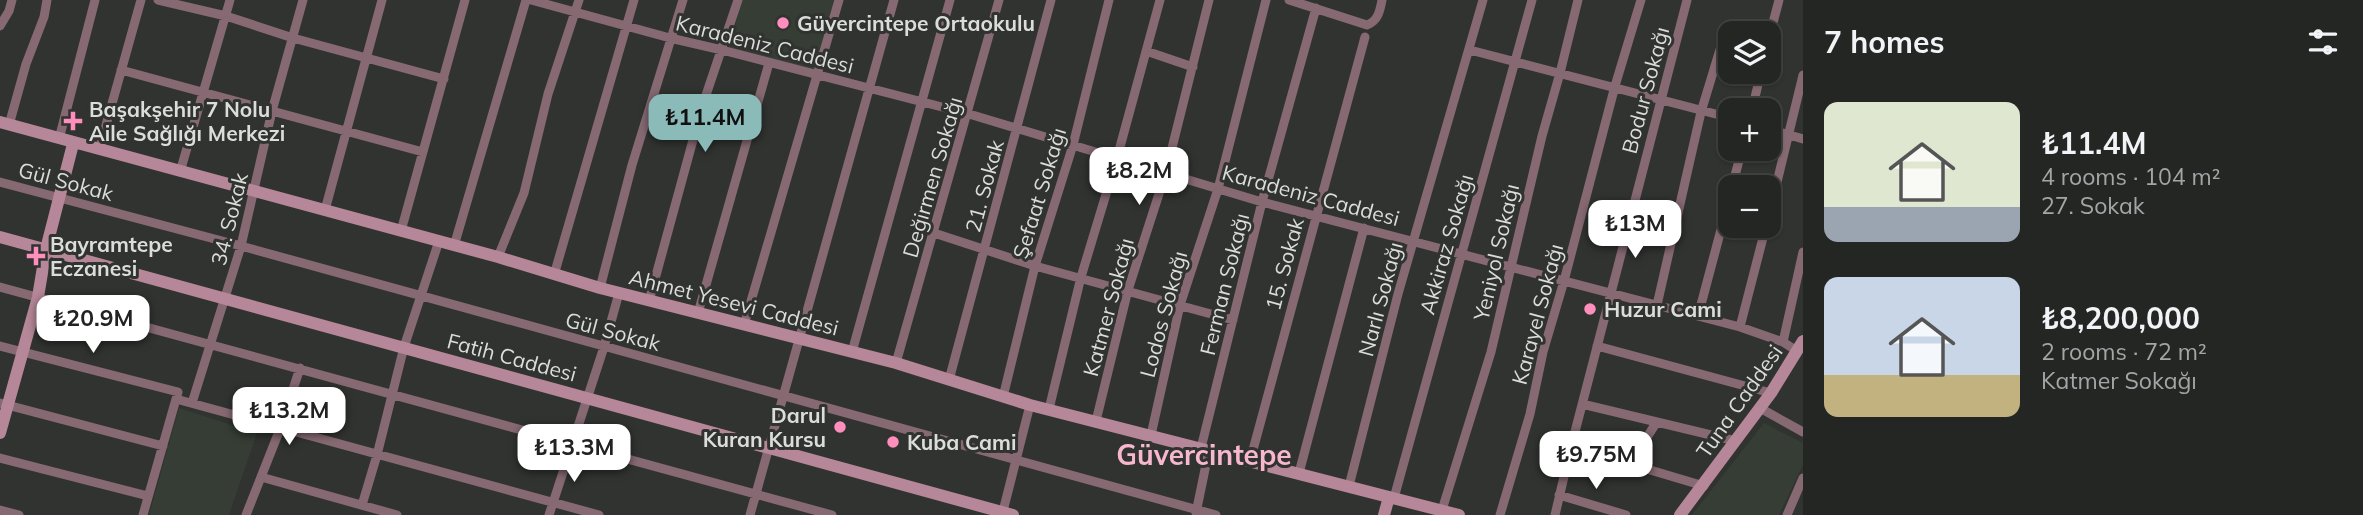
<!DOCTYPE html>
<html lang="en">
<head>
<meta charset="utf-8">
<style>
	:root { --surface:#242624; --page:#303231; --text:#f1f3f6; --muted:#a3a5a6; --line:#414341; --accent:#8bbbb9 }
	body { margin:0; font-family:Mulish,sans-serif; background:var(--page); color:var(--text); height:100vh; display:flex; flex-direction:column; font-size:26px; white-space:nowrap }
	* { box-sizing:border-box; margin:0 }
	p { font-size:23px; color:var(--muted) }
	.icon { flex:none; width:38px; height:38px; fill:none; stroke:currentColor; stroke-width:2; stroke-linecap:round; stroke-linejoin:round }
	.map { position:relative; flex:1; overflow:hidden }
	.details { display:flex; flex-direction:column; background:var(--surface); width:560px }
	.details>* { flex:none }
	.fabs { position:absolute; left:1718px; top:21px; display:grid; gap:14px }
	.fabs a { display:grid; place-items:center; width:63px; height:63px; border-radius:14px; background:var(--surface); box-shadow:0 2px 5px #0004,0 0 0 2px var(--line); font-size:35px }
	.price { position:absolute; translate:-50% -60px; padding:0 16px; border-radius:14px; background:#fff; color:#222; font-size:23px; line-height:46px; filter:drop-shadow(0 2px 4px #0008) }
	.price::after { content:''; position:absolute; left:50%; top:42px; width:21px; height:16px; margin-left:-10px; background:inherit; clip-path:polygon(0 0,100% 0,50% 100%) }
	.price.selected { background:var(--accent); color:#111 }
	ul { padding:0; list-style:none }
	li { display:flex; align-items:center; gap:21px; height:175px; padding:0 21px }
	li span { display:grid; place-items:center; flex:none; width:196px; height:140px; border-radius:14px; color:#555 }
	li>.icon { margin-inline-start:auto }
	span .icon { width:84px; height:84px; fill:#fffc; stroke-width:1 }
	li b { font-size:30px }
	h2 { display:flex; justify-content:space-between; align-items:center; height:84px; padding:0 21px; font-size:30px }
	main { display:flex; flex:1; min-height:0 }
	.map>svg:first-child { display:block }
	.built { fill:#353d35 }
	.lines { fill:none; stroke-linecap:round; stroke-linejoin:round }
	.street { stroke:#866973; stroke-width:9 }
	.secondary { stroke:#b58798; stroke-width:12 }
	.poi-dot { fill:#fe8ebc; stroke:#303330; stroke-width:2.5 }
	.labels { text-anchor:middle; dominant-baseline:central; stroke-width:6; stroke-linejoin:round; paint-order:stroke }
	.poi-label { font-size:21px; font-weight:bold; fill:#dbdddb; stroke:#303330; text-anchor:start }
	.street-label { font-size:21px; fill:#dbdddb; stroke:#303330 }
	.district-label { font-size:28px; font-weight:bold; fill:#f7b7cf; stroke:#303330 }
</style>
</head>
<body>
<main>
<div class="map">
<svg width="1803" height="515" viewBox="0 0 1803 515">
	<rect width="100%" height="100%" fill="#303330"/>
	<path class="built" d="M742,0H837L817,72L729,48Z
		M179,408L257,433L229,515H149Z
		M1764,423L1803,443V465L1779,515H1692Z"/>
	<g class="lines">
		<path class="street" d="M158,0L226,16L293,38L444,79
			M531,0L670,38L722,50L969,114L1262,202L1740,327L1783,342L1797,351
			M1289,0L1367,25C1378,21 1380,11 1382,0
			M0,26L9,11L12,0
			M1769,38L1779,0
			M1470,50L1731,118
			M1146,51L1193,67
			M121,70L423,152
			M1752,110L1761,72
			M9,125L26,64L44,17L47,0
			M1769,129L1803,139
			M59,139L95,0
			M99,150L141,0
			M180,172L230,0
			M0,182L241,246L1216,515
			M1732,187L1742,149
			M325,210L382,0
			M1769,215L1803,75
			M401,231L465,0
			M934,233L1035,266L1233,320
			M454,246L526,0
			M498,257L524,193L548,94L579,0
			M554,275L634,0
			M0,287L832,515
			M600,288L632,165L683,0
			M649,301L702,107L738,0
			M1657,305L1701,112L1725,33
			M698,313L769,63
			M1698,316L1731,192
			M744,325L839,0
			M1740,327L1766,226
			M1783,342L1803,252
			M0,346L178,392L143,515
			M1597,346L1771,393
			M852,352L950,0
			M896,363L999,0
			M949,380L1051,0
			M1003,397L1035,266L1073,145L1109,0
			M176,399L599,515
			M0,403L163,446
			M192,403L241,246L272,111L303,0
			M1582,404L1736,441
			M1760,408L1803,432
			M1049,409L1081,277L1117,158L1160,0
			M1096,421L1128,290L1166,172L1209,0
			M1151,435L1180,305L1218,189L1266,0
			M1201,448L1262,202L1316,8
			M1570,451L1630,464L1704,486
			M0,458L148,496
			M1250,461L1365,37
			M1630,464L1656,423
			M1299,473L1364,228
			M261,477L397,515
			M1349,486L1398,294L1483,0
			M1559,495L1626,515
			M1394,498L1532,0
			M362,505L377,455L404,347L439,241
			M0,510L19,515
			M1442,510L1491,352L1542,136L1560,73L1578,0
			M1196,513L1209,450
			M246,515L280,429L300,368
			M549,515L604,347L619,293
			M750,515L894,0
			M1002,515L1030,405
			M1500,515L1530,414L1543,352L1564,281L1615,86L1641,0
			M1555,515L1570,451L1687,0
			M1787,515L1803,478"/>
		<path class="secondary" d="M0,122L498,257L600,288L896,363L1030,405L1459,515
			M0,237L1013,515
			M0,433L38,297L46,249L73,144
			M1384,515L1389,497
			M1680,515L1771,393L1803,341"/>
	</g>
	<g class="poi-dot">
		<circle cx="783" cy="23" r="7"/>
		<path d="M69.5 110.5h7v7h7v7h-7v7h-7v-7h-7v-7h7z"/>
		<path d="M32.5 245.5h7v7h7v7h-7v7h-7v-7h-7v-7h7z"/>
		<circle cx="1590" cy="309" r="7"/>
		<circle cx="840" cy="427" r="7"/>
		<circle cx="893" cy="442" r="7"/>
	</g>
	<g class="labels">
		<g class="poi-label">
			<text x="797" y="23">Güvercintepe Ortaokulu</text>
			<text x="89" y="109">Başakşehir 7 Nolu<tspan x="89" dy="24">Aile Sağlığı Merkezi</tspan></text>
			<text x="50" y="244">Bayramtepe<tspan x="50" dy="24">Eczanesi</tspan></text>
			<text x="1604" y="309">Huzur Cami</text>
			<text x="826" y="415" text-anchor="end">Darul<tspan x="826" dy="24">Kuran Kursu</tspan></text>
			<text x="907" y="442">Kuba Cami</text>
		</g>
		<g class="street-label">
			<text transform="translate(765 44) rotate(14)">Karadeniz Caddesi</text>
			<text transform="translate(1645 90) rotate(-75)">Bodur Sokağı</text>
			<text transform="translate(932 177) rotate(-74)">Değirmen Sokağı</text>
			<text transform="translate(66 181) rotate(15)">Gül Sokak</text>
			<text transform="translate(984 186) rotate(-75)">21. Sokak</text>
			<text transform="translate(1039 193) rotate(-73)">Şefaat Sokağı</text>
			<text transform="translate(1311 195) rotate(15)">Karadeniz Caddesi</text>
			<text transform="translate(229 219) rotate(-76)">34. Sokak</text>
			<text transform="translate(1446 244) rotate(-74)">Akkiraz Sokağı</text>
			<text transform="translate(1496 252) rotate(-77)">Yeniyol Sokağı</text>
			<text transform="translate(1284 264) rotate(-75)">15. Sokak</text>
			<text transform="translate(1224 284) rotate(-76)">Ferman Sokağı</text>
			<text transform="translate(1380 299) rotate(-75)">Narlı Sokağı</text>
			<text transform="translate(734 302) rotate(14)">Ahmet Yesevi Caddesi</text>
			<text transform="translate(1108 307) rotate(-75)">Katmer Sokağı</text>
			<text transform="translate(1163 314) rotate(-75)">Lodos Sokağı</text>
			<text transform="translate(1537 314) rotate(-75)">Karayel Sokağı</text>
			<text transform="translate(613 331) rotate(15)">Gül Sokak</text>
			<text transform="translate(512 357) rotate(15)">Fatih Caddesi</text>
			<text transform="translate(1739 401) rotate(-55)">Tuna Caddesi</text>
		</g>
		<g class="district-label">
			<text x="1204" y="454">Güvercintepe</text>
		</g>
	</g>
</svg>
<div class="fabs">
<a><svg class="icon" aria-label="layers" viewBox="0 0 24 24"><path d="M12 4l9 5-9 5-9-5zM3 14l9 5 9-5"/></svg></a>
<a>+</a>
<a>−</a>
</div>
<b class="price selected" style="left:705px;top:154px">₺11.4M</b>
<b class="price" style="left:1139px;top:207px">₺8.2M</b>
<b class="price" style="left:1635px;top:260px">₺13M</b>
<b class="price" style="left:93px;top:355px">₺20.9M</b>
<b class="price" style="left:289px;top:447px">₺13.2M</b>
<b class="price" style="left:574px;top:484px">₺13.3M</b>
<b class="price" style="left:1596px;top:491px">₺9.75M</b>
</div>
<section class="details">
<h2>7 homes<svg class="icon" aria-label="filters" viewBox="0 0 24 24"><path d="M4 7h16M4 17h16"/><circle cx="9" cy="7" r="2"/><circle cx="15" cy="17" r="2"/></svg></h2>
<ul>
<li><span style="background:linear-gradient(#dfe7d0 75%,#9aa5b1 0)"><svg class="icon" aria-label="home" viewBox="0 0 24 24"><path d="M3 11l9-7 9 7M6 9v11h12V9"/></svg></span><div><b>₺11.4M</b><p>4 rooms · 104 m²</p><p>27. Sokak</p></div></li>
<li><span style="background:linear-gradient(#c9d6e8 70%,#c2b280 0)"><svg class="icon" aria-label="home" viewBox="0 0 24 24"><path d="M3 11l9-7 9 7M6 9v11h12V9"/></svg></span><div><b>₺8,200,000</b><p>2 rooms · 72 m²</p><p>Katmer Sokağı</p></div></li>
</ul>
</section>
</main>
</body>
</html>
